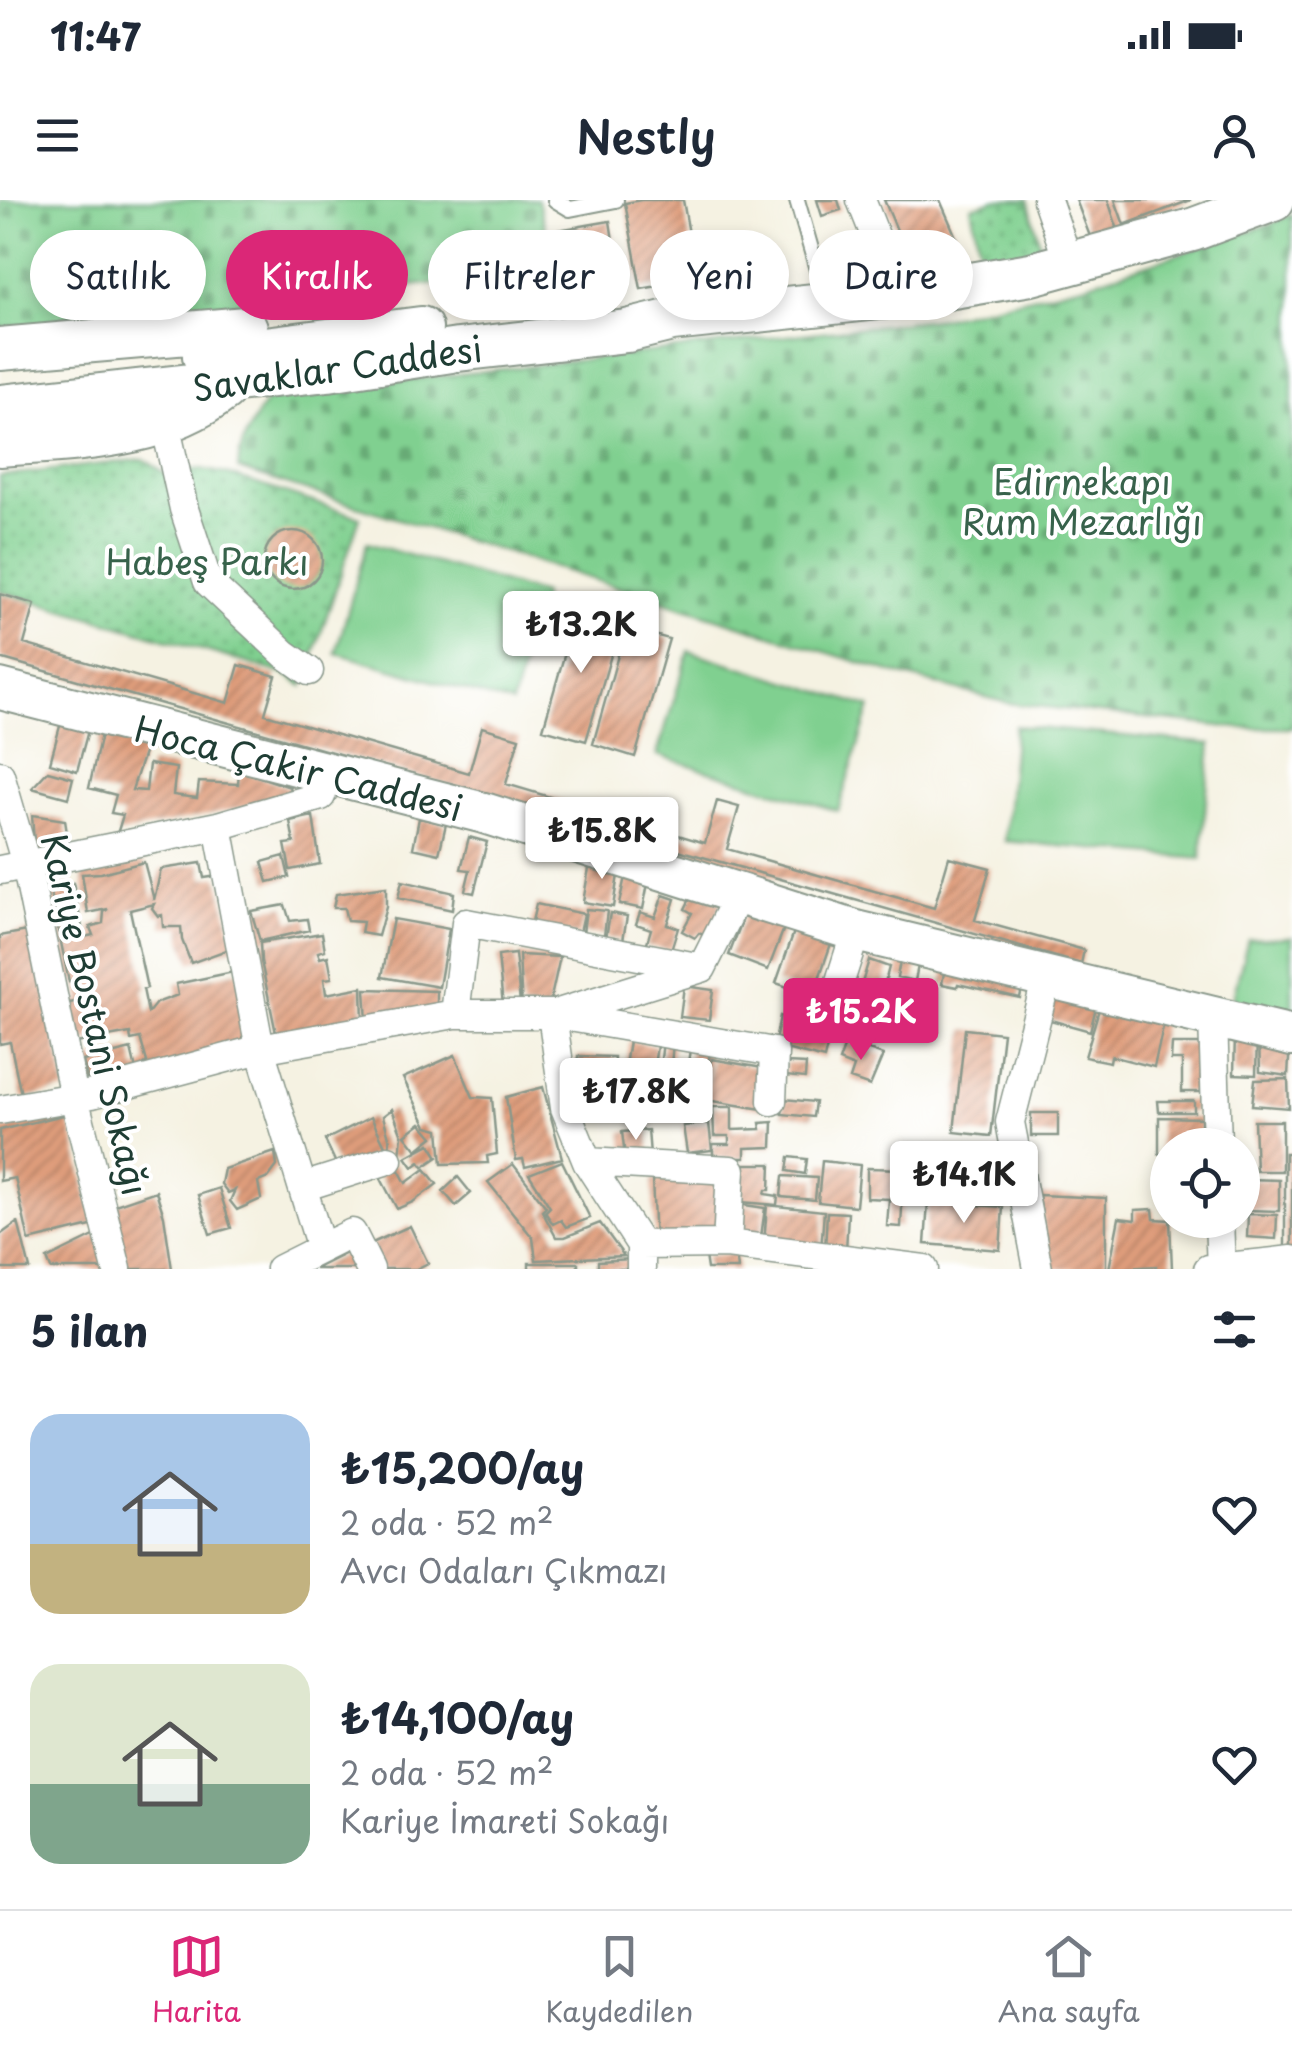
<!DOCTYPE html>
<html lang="tr">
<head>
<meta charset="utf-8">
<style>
	:root { --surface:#fff; --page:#f2f2f3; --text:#1f2937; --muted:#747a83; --line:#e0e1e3; --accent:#db2777 }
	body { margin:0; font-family:"Playpen Sans",sans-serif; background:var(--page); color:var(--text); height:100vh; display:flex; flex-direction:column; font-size:38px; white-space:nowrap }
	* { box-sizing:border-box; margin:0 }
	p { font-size:32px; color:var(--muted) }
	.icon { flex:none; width:55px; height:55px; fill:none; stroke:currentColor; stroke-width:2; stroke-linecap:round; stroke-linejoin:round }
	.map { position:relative; height:1069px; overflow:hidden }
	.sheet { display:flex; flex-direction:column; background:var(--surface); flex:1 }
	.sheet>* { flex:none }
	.guide { position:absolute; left:30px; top:30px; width:1232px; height:90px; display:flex; gap:20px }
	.tools { position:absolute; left:1150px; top:928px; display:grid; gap:20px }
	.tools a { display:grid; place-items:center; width:110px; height:110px; border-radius:50%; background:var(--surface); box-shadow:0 5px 15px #0003; font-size:50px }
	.price { position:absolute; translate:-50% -85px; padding:0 22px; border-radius:10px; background:#fff; color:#222; font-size:32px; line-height:65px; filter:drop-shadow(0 2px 5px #0008) }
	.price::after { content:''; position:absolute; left:50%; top:60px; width:30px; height:22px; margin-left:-15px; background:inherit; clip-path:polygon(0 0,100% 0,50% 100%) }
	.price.current { background:var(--accent); color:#fff }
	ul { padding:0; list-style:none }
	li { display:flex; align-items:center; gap:30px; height:250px; padding:0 30px }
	li span { display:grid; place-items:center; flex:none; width:280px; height:200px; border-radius:30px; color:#555 }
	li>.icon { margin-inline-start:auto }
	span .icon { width:120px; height:120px; fill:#fffc; stroke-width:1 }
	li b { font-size:42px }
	h2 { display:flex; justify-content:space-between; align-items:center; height:120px; padding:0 30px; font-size:42px }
	.pill { padding:0 35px; border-radius:45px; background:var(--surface); box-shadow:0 5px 15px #0003; font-size:35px; line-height:90px }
	.pill.current { background:var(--accent); color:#fff }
	.status { display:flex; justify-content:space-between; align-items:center; height:70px; padding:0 50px; background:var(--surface); direction:ltr }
	.status svg { height:28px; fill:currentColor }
	header { display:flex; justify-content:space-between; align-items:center; height:130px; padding:0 30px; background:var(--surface); font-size:45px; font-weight:600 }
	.menu { display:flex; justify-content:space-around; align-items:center; height:140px; border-top:2px solid var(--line); background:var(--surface); font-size:28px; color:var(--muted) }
	.menu a { display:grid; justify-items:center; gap:5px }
	.menu .current { color:var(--accent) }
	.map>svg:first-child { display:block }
	.green { fill:#80d090; stroke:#508662; stroke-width:2.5 }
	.cemetery { fill:url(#cemetery-stones); stroke:#508662; stroke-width:2.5 }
	.park { fill:url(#park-dots); stroke:#508662; stroke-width:2.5 }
	.building { fill:url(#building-hatch) }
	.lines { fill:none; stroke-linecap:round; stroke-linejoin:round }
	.lane-casing { stroke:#8a988b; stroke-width:18 }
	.street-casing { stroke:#8a988b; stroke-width:31 }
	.secondary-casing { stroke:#8a988b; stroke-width:44 }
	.primary-casing { stroke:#8a988b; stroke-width:46 }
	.lane { stroke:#fff; stroke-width:14 }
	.street { stroke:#fff; stroke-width:28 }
	.secondary { stroke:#fff; stroke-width:40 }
	.primary { stroke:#fff; stroke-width:42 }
	.labels { text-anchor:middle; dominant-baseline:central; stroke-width:8; stroke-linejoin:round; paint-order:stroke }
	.street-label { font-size:35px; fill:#1f3d34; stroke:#fff }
	.park-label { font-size:35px; fill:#37624b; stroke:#fff }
</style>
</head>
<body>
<div class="status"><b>11:47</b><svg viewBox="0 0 49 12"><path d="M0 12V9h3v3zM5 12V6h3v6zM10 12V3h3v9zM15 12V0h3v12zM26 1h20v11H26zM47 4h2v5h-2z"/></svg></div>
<header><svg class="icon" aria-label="menu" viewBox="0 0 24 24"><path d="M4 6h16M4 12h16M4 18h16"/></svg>Nestly<svg class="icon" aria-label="person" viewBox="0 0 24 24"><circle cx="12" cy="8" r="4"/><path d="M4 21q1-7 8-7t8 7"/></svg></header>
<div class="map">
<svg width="1292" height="1069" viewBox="0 0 1292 1069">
	<defs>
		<pattern id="cemetery-stones" width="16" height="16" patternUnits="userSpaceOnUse" patternTransform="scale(2.5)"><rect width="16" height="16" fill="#80d090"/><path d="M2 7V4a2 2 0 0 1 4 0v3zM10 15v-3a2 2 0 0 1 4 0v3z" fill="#68aa76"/></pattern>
		<pattern id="park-dots" width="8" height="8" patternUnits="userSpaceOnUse" patternTransform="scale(2.5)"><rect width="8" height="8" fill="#80d090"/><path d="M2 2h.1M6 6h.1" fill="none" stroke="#68aa76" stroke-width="1.8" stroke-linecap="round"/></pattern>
		<pattern id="building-hatch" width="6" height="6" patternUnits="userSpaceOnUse" patternTransform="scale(2.5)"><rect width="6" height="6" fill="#df9d7c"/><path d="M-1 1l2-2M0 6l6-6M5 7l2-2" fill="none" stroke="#b48166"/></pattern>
	</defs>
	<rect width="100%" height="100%" fill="#fff"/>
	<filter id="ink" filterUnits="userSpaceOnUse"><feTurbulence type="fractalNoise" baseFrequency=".01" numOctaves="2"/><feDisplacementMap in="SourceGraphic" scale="20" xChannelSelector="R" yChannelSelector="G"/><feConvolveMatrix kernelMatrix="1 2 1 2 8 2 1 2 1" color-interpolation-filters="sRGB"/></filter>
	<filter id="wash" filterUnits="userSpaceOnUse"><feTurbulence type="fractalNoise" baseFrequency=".0048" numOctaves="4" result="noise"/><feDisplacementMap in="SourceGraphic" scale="40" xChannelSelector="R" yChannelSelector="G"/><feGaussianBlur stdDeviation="2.25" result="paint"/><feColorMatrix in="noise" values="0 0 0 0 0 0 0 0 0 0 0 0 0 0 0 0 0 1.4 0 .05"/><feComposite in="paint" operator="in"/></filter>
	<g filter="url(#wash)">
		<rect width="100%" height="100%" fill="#f5f2e2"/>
		<path class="green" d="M367,343L543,394L512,504L336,453Z
			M689,451L870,507L838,611L657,555Z
			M1015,526L1211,544L1201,659L1005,641Z
			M1292,737V821L1231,805L1248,739Z"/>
		<path class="cemetery" d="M0,0H538L556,71L0,128Z
			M1292,14V528H1238L1008,503L887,471L238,269C239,240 254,219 270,196L941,118L1083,85L1271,24Z"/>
		<path class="park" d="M995,0H1028L1044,59L984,71L971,7Z
			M144,259L165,274L201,269L226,274L360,317L303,486L285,474L0,391V276Z"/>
		<g id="blocks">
			<path class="building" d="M641,0H683L697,79L641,89L625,3Z
				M817,0H838L841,10L822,16Z
				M884,0H940L969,67L914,70Z
				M1076,0H1108L1118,30L1091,39Z
				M1115,0H1191L1124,25Z
				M610,21L616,60L565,68L558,30Z
				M264 360a29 29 0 1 1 58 0a29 29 0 1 1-58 0Z
				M0,394L35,404L24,444L228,503L239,465L276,476L265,514L469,573L482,527L519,538L506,584L705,643L717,601L739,607L727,649L934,708L949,657L990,668L975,720L1084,750L1081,764L0,458Z
				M577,411L620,424L586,541L543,529Z
				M626,427L669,439L635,557L593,544Z
				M63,515L90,523L77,571L50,563Z
				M102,530L130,537L128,544L146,547L132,590L146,591L149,564L176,568L173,595L197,598L199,582L238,584L239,570L290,587L293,597L117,634L123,615L111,613L116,595L89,588Z
				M48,571L73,578L68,598L32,588Z
				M32,615L65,620L69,646L35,656Z
				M313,616L320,664L290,670L285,644L294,643L290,621Z
				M419,618L446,624L439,654L413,648Z
				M469,637L487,642L474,693L465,691L470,670L461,669Z
				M284,656L289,677L268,682L262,662Z
				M591,657L620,662L613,707L583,702Z
				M144,662L154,700L161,669L201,663L204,678L218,676L235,747L191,763L182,740L181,727H163L162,715L158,716L152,708L154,704L130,710L147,788L143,789L148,813L156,803L178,795L176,784L238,771L253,845L90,889L83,861L131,849L136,870L147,862L140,838L131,840L130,833L76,843L69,803L81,801L77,780L69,782L50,688L73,683L84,737L93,735L90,727L103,723L104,712L108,709L88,713L82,674L101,673Z
				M628,663L651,668L643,709L619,704Z
				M402,681L454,693L452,710L398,698Z
				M386,687V707L378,736L361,733L363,722L347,721L344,708H333L336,694Z
				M695,689L721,702L711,739L699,733L695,738L682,731L692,713L685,709Z
				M663,695L675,699L667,724L678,728L671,750L646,746L651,729L636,724L640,712L655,717Z
				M536,704L584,714L579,736L531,726Z
				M285,705L290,721L307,719L309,730L260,741L251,711Z
				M747,708L786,723L768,770L729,755Z
				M586,709L607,711L604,735L583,733Z
				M610,713L627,716L623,740L606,738Z
				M393,719L449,729L439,787L382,777Z
				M798,720L835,732L813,796L776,783Z
				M33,730L66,890L22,899L10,842L0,844V736Z
				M322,733L325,750L318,752L320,758L328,756L332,778L324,779L326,794L362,787L363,823L277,838L261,761L260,743Z
				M902,751L920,755L915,781L897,777Z
				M515,754L520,803L503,805L498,756Z
				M519,755L560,757L548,811L522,808Z
				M869,760L889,767L883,790L862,783Z
				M946,761L1024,776L1020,798L958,784L957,787L942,784Z
				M1056,783L1099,795L1090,831L1047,819Z
				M684,786L713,790L709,820L680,817Z
				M891,786L904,789L900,807L887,805Z
				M365,789L437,791V809L367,823Z
				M1102,799L1166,814L1154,867L1111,856L1110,862L1085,857Z
				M780,816L794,818L793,824L830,834L824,859L774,846Z
				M965,829L1003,833L991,936L954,932Z
				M1235,833L1257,834L1256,875L1234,874Z
				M1259,838L1290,842L1288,876L1260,872Z
				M663,840L673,841L670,879L659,878Z
				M629,841L657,846L648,904L620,900L622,887L618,886L619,878H623Z
				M691,842L711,845L707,873L687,871Z
				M846,842L883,855L870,886L850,879L854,867L839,861Z
				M1172,844H1201V892H1182V860H1171Z
				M455,855L473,897L492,898L497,954L487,956L488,963L442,964L439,929L427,926L403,878Z
				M578,856L614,857L613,885L577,883Z
				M712,859L768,869L762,909L706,900Z
				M786,863L806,864L805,878L785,876Z
				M1288,879L1289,908L1252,905L1255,880Z
				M543,887L562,958L525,967L523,959L516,960L506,897Z
				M784,899L815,902L813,917L782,914Z
				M1158,901H1194V912H1159Z
				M713,907H732V930L761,929L760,923L773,922L772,947L745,948V958H713V944H729V936H714Z
				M392,909L402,935L400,956H388L390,941L383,916Z
				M1031,913H1058V936H1031Z
				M68,914L95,1025L29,1041L15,978L0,981V930Z
				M371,917L387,950L340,972L325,940Z
				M1159,917L1201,918V945H1168V954H1159Z
				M1254,921H1282V971H1256Z
				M421,923L433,937L417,950L405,935Z
				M709,923L712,950L687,953L683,926Z
				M648,930L650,955L625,957L622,932Z
				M430,944L438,957L423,967L420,962L413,967L406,957Z
				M275,952L277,966L268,978L258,982L261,999L237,1010L230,1001L235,990L228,993L221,984L224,969Z
				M1285,953H1292V1056H1285Z
				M789,957L807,959L805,974L787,971Z
				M562,961L590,1018L566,1027L561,1020L553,1024L545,1012L550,1007L529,974Z
				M822,961L860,965L856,1006L818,1002Z
				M395,963L406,983L425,969L437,984L413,1002L397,1009L378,973Z
				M513,964L546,1007L542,1011L556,1037H565L600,1023L624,1056L536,1060L533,1038L488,982Z
				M742,964H771L770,990H766L765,994L778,996L777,1005L741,1002Z
				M867,968L904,969L901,1027L887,1026L889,999L867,998Z
				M995,969L996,995L942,996V970Z
				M725,975L722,1038L655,1041L652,979Z
				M783,976L817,978L815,1000L781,997Z
				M458,977L471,993L456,1006L443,991Z
				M1247,979L1279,980V1011L1246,1010Z
				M219,988L231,1028L210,1034L198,995Z
				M156,991L164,1016L172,1069H127L112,1006Z
				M1039,995L1106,998V1069H1049Z
				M928,1002L1003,1007L1000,1050L925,1044Z
				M738,1004L765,1008L760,1044L733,1040Z
				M767,1005L824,1011L821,1050L764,1044Z
				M1153,1009L1154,1019L1170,1020L1172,1069H1156V1066L1109,1069L1119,1018L1135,1020V1010Z
				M827,1012L848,1013L846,1051L825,1050Z
				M1248,1014L1277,1015L1276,1039L1247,1037Z
				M18,1022L30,1069H0V1035Z
				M410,1026L428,1063L416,1069H381L370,1044Z
				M98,1034L106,1069H51L47,1059Z
				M353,1050L362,1069H315Z
				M736,1053L738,1069H707L705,1056Z
				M632,1059L633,1069H598V1061Z
				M529,1063H578V1069H529Z"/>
		</g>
	</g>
	<g filter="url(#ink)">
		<use href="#blocks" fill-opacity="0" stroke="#8a988b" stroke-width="2.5"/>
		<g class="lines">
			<g class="lane-casing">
				<path id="lane" d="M555,0L570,9L616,0
					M797,0L825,98"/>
			</g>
			<g class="street-casing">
				<path id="street" d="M861,0L899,96
					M1047,0L1070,66
					M165,223L184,309L208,382L285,454L309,471
					M0,575L26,664L74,897L117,1069
					M218,626L260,849L321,1048
					M0,670L218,626L321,596L330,574
					M558,813L702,768L739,694
					M455,814L466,723L702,768
					M552,814L565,908L587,962L641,1045V1069
					M1213,818L1217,945
					M828,819L856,731
					M0,910L92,894L260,849L455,814H552L774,852L772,901
					M587,962L731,970L727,1044
					M303,987L388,960
					M1219,1020L1221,1069
					M641,1045L727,1044L924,1069
					M280,1069L352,1033L370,1069
					M1038,1069L1010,922L1047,777
					M1208,1069L1292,1060"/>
			</g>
			<g class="secondary-casing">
				<path id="secondary" d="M0,489L484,613L856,731L1292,836"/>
			</g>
			<g class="primary-casing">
				<path id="primary" d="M0,149L246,128
					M204,156L421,128
					M0,206L328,170L458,150L627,131L672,120L899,96L1031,74L1192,30L1273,0
					M0,245C78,239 159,240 224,190"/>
			</g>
			<use href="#lane" class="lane"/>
			<use href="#street" class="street"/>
			<use href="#secondary" class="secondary"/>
			<use href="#primary" class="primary"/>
		</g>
	</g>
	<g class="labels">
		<g class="street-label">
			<text transform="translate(337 167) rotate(-8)">Savaklar Caddesi</text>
			<text transform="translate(299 567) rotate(14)">Hoca Çakir Caddesi</text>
			<text transform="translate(96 814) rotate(77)">Kariye Bostani Sokağı</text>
		</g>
		<g class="park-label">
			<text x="1082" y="280">Edirnekapı<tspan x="1082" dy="40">Rum Mezarlığı</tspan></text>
			<text x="207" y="360">Habeş Parkı</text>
		</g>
	</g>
</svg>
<div class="tools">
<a><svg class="icon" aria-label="locate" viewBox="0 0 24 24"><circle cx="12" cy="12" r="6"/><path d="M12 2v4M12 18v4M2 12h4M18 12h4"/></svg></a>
</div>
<b class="price" style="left:581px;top:476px">₺13.2K</b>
<b class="price" style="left:602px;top:682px">₺15.8K</b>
<b class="price current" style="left:861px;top:863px">₺15.2K</b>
<b class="price" style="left:636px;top:943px">₺17.8K</b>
<b class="price" style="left:964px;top:1026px">₺14.1K</b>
<div class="guide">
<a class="pill">Satılık</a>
<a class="pill current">Kiralık</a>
<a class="pill">Filtreler</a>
<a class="pill">Yeni</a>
<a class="pill">Daire</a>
</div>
</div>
<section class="sheet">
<h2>5 ilan<svg class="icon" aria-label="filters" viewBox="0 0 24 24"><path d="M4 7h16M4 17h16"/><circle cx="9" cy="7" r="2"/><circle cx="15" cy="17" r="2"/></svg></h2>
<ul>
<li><span style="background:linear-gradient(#a9c7e8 65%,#c2b280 0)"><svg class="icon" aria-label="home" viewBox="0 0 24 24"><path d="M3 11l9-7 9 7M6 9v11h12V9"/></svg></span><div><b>₺15,200/ay</b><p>2 oda · 52 m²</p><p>Avcı Odaları Çıkmazı</p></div><svg class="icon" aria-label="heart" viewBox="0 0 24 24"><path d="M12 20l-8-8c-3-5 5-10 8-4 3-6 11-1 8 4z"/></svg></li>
<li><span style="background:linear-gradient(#dfe7d0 60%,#7fa58c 0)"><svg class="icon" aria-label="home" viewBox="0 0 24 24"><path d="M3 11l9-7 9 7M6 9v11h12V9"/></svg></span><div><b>₺14,100/ay</b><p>2 oda · 52 m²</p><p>Kariye İmareti Sokağı</p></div><svg class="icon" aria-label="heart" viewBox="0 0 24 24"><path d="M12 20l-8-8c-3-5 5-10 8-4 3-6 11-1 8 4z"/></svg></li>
</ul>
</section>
<nav class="menu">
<a class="current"><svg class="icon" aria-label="map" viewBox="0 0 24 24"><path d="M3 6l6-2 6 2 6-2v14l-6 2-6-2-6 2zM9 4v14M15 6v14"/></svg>Harita</a>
<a><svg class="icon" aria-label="saved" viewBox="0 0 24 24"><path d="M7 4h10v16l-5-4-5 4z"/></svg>Kaydedilen</a>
<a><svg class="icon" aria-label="home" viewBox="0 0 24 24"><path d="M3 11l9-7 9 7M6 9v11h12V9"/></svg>Ana sayfa</a>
</nav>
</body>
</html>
